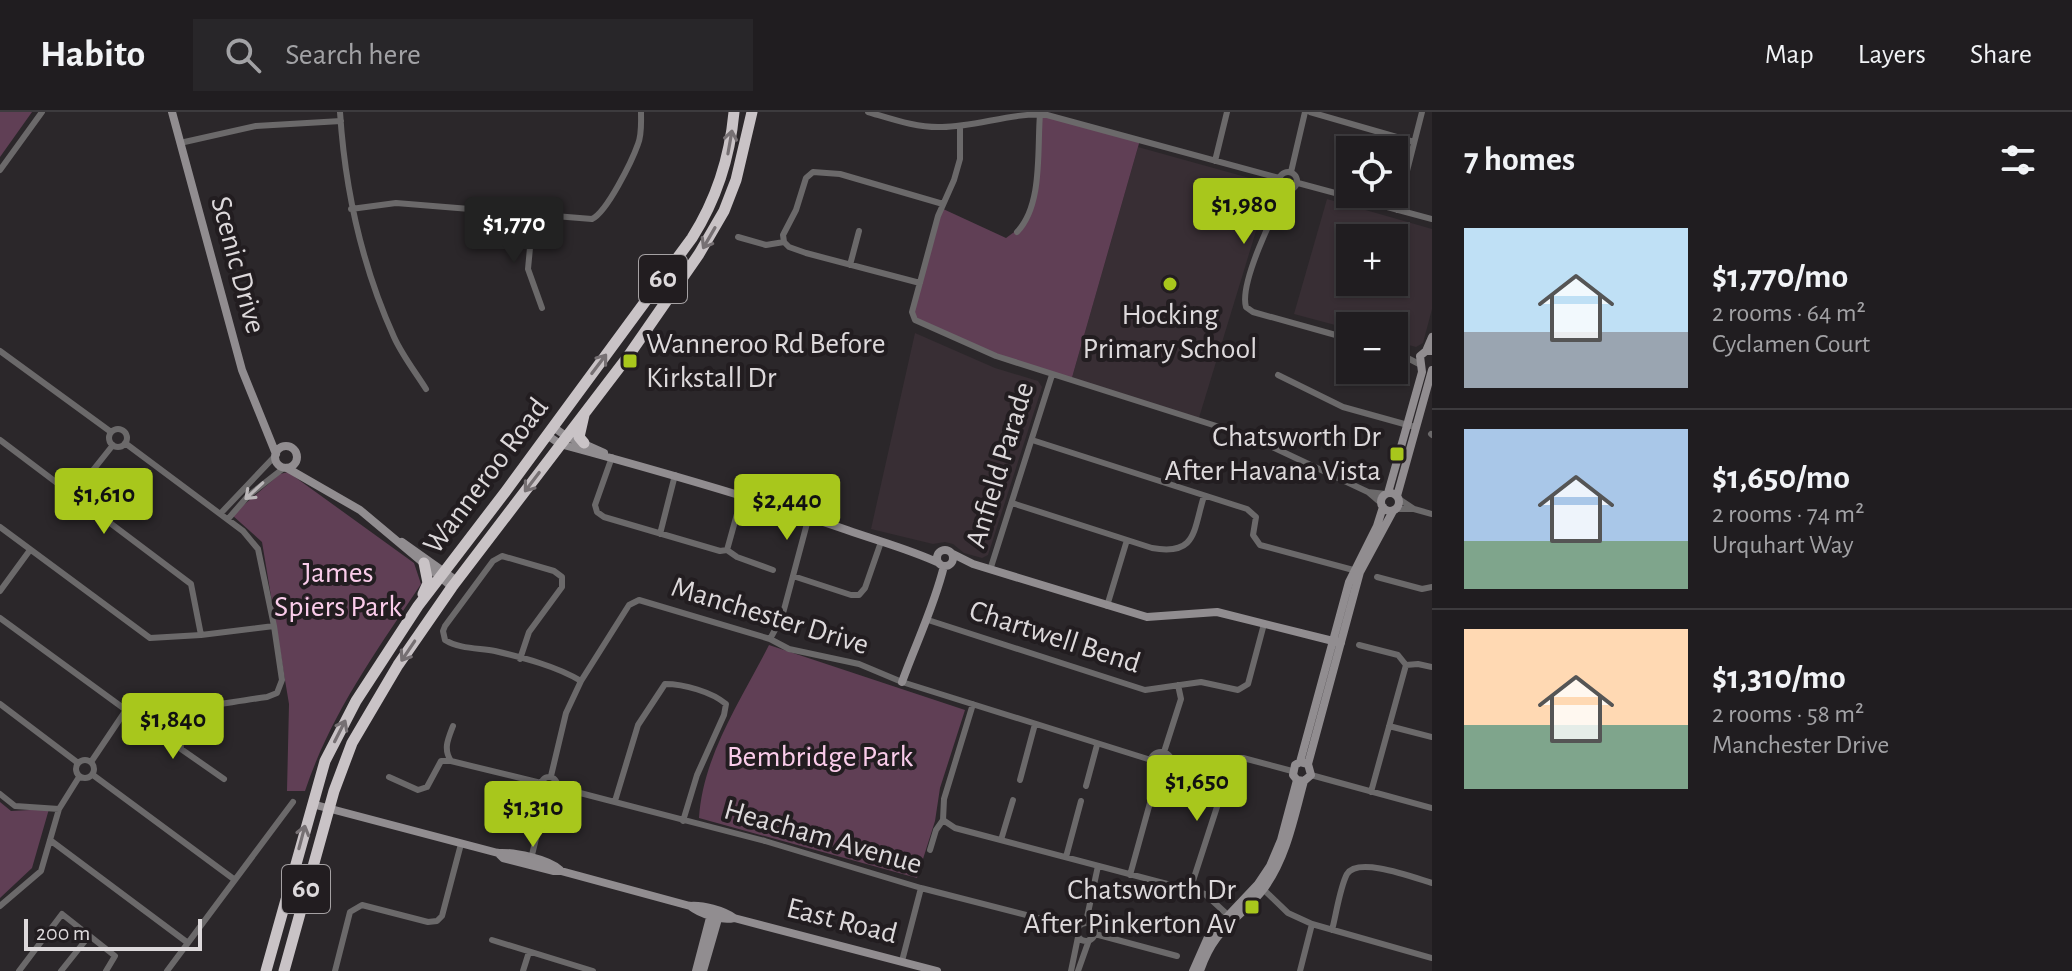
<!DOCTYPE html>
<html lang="en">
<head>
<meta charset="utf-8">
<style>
	:root { --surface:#201d20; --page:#282629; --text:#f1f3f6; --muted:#a2a2a5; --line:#3d3b3e; --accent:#a8c71c }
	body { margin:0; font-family:"Alegreya Sans",sans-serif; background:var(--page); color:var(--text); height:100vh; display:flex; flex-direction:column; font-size:30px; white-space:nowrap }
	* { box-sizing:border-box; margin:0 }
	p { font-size:26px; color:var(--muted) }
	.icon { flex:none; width:44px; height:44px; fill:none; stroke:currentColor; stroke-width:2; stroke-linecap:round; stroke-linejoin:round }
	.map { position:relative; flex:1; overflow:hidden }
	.side { display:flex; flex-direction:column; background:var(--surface); width:640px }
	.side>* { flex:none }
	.tools { position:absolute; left:1336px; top:24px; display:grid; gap:16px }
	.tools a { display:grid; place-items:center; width:72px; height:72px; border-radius:0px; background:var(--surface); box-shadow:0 2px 6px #0004,0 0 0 2px var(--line); font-size:40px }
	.scale { position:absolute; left:24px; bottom:20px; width:178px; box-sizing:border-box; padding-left:8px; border:4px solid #ddd9db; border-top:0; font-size:22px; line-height:28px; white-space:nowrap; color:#ddd9db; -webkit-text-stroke:6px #221d20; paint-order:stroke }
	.price { position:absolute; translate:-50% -68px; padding:0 18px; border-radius:8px; background:var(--accent); color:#111; font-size:26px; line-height:52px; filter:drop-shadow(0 2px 4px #0008) }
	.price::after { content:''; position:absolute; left:50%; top:48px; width:24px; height:18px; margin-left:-12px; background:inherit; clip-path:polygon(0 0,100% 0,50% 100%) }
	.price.on { background:#222; color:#fff }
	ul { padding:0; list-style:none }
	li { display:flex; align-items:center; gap:24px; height:200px; padding:0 32px }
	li+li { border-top:2px solid var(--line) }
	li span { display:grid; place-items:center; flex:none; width:224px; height:160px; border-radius:0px; color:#555 }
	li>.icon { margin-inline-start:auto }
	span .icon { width:96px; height:96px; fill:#fffc; stroke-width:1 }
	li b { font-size:34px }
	h2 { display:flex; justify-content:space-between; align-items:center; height:96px; padding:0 32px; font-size:34px }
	header { display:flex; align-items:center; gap:48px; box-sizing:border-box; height:112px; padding:0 40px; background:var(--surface); border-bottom:2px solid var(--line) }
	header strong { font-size:38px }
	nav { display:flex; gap:44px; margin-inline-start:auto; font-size:28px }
	.search { width:560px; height:72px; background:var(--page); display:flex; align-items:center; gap:20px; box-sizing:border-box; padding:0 28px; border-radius:0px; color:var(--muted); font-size:30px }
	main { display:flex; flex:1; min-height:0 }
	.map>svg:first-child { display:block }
	.built { fill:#382e34; fill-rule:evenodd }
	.green { fill:#603f55 }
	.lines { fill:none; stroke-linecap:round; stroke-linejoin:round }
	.street { stroke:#6b696a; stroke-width:6 }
	.secondary { stroke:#918d90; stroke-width:8 }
	.highway { stroke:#c9c3c6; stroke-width:11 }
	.oneway { stroke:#767073 }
	.oneway2 { stroke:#bbb7b9 }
	.poi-dot { fill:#a8c71c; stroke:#221d20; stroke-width:3 }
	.labels { text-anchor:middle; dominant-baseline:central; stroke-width:8; stroke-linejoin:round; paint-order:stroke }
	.shield { fill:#221d20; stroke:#a5a1a3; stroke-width:2 }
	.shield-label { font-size:28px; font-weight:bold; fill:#ddd9db }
	.street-label { font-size:30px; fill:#ddd9db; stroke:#221d20 }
	.poi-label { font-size:30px; fill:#ddd9db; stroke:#221d20; text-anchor:end }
	.park-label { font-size:30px; fill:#faccea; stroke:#221d20 }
</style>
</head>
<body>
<header>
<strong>Habito</strong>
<div class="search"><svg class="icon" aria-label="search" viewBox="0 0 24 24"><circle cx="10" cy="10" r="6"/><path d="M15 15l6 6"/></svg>Search here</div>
<nav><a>Map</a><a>Layers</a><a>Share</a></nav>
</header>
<main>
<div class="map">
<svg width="1432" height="859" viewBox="0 0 1432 859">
	<rect width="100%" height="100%" fill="#2b272a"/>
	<path class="built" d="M1138,35L1271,72L1272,83L1256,119L1198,309L1071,269Z
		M1327,87L1432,117V197L1423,231L1416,235L1394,229V214H1350V217L1294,202ZM1394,126V170H1350V126Z
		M915,221L995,256L1038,269L1042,275L988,443L982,446L964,441L953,432L945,430L933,432L871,417Z"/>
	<path class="green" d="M0,0H32L0,45Z
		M1040,2L1140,28L1071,269L996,244L919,211L912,199L941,96L1006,126L1024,113L1035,74Z
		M288,360L414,451L421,472C376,540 331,601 305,679H287L289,592L262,430L232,403L280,362Z
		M769,533L965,598L940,676L935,709L917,766L699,706C703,643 741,588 769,533Z
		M0,690L11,699L49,697L32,756L0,786Z"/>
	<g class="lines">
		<path class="street" d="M340,0C345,77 362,154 394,225C402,243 416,261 426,277
			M868,0C892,7 917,16 942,15C977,15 1012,0 1047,3L1279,66
			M1310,0L1414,30
			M960,14V47L954,68L938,104L912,200L915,208L996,244L1251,325L1368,380L1386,382
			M180,31L256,14L341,9
			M1215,49L1227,0
			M0,58L42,0
			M1279 69a9 9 0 1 1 18 0a9 9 0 1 1-18 0Z
			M1291,60L1305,0
			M1298,71L1432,107
			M1286,78C1274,101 1239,171 1246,195L1253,200L1350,227
			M351,97L396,91L592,107C607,100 632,49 638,32C642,22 641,11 641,0
			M1397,98L1422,0
			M533,104L528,157L542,196
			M1017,120C1043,93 1037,38 1040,2
			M738,125L766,133L784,130
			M850,153L859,119
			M920,171L806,141L789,135L784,130L783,123L796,98L806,66L813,60L840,62L943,92
			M0,239L111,320
			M1394,239L1421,253
			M1278,263L1343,295L1415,315
			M109 326a9 9 0 1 1 18 0a9 9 0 1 1-18 0Z
			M1431,322L1432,323
			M0,328L191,472L201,523
			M1032,328L1247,397L1256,405L1253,423L1260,433L1357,459
			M612,345L595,393L597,400L604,405L720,439L727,438L742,384
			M1368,380L1382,392
			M74,382L113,333
			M1399,387L1414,397
			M1012,391L1152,436C1197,444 1193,419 1204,384
			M1396,397H1414L1432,402
			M221,401L276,343
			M228,407L248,384L285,355
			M0,415L150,526L201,523L274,514
			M660,422L675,363
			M727,438L737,445L773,458
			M991,455L1052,263
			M793,464L851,483H859L865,476L881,430
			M1377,465L1422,477L1432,475
			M0,479L30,438
			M1107,494L1127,428
			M0,506L126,598C172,603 221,591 267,585L277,581L282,568L274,514L258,437L243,419L125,331
			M928,508L1145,578L1201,570L1238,578L1248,572L1264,512
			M770,527L782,505L809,404
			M1359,533L1398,543L1406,553
			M520,547L529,520L562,475V465L554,459L502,444L493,449L445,514L443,519L445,528C459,537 479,536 495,539C524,546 556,554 581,569
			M0,592L78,651
			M973,592L944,687L943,708L955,716L1205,782L1230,805
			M178,597L181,637L224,667
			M453,614C448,627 443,637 451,649L541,671
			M1389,614L1432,625
			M1150 651a11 11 0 1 1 22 0a11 11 0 1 1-22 0Z
			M1164,640L1181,587L1178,573
			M76 657a9 9 0 1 1 18 0a9 9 0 1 1-18 0Z
			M91,650L126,598
			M1173,652L1243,646L1292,659
			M93,663L235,768
			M1311,663L1432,696
			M551,664L566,601L581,569L629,493L639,488L770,527L789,537L859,552L902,570L1151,648
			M541 673a8 8 0 1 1 16 0a8 8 0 1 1-16 0Z
			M389,665L418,678L427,675L441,649H451
			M1020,668L1035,612
			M1086,674L1097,633
			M557,675L765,729L921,776L1077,816
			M1371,680L1406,553L1418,552L1432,555
			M0,682L15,694L59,697
			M615,689L638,613L665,572C684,572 712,580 726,592L724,603L697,663L683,709
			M50,728L188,831
			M1001,728L1013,688
			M930,738L936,718L943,708
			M1066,745L1081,689
			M531,747L547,681
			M1130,763L1158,662
			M1261,775L1288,801L1312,812L1432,846
			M1190,778L1228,661V647
			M0,794L41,759L59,697L79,665
			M1086,810L1098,754
			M1077 820a9 9 0 1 1 18 0a9 9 0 1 1-18 0Z
			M1332,818C1336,803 1340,775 1347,762C1358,744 1415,766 1432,771
			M1095,822L1177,844
			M492,828L593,859
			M902,849L921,776
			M19,859L62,802L115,844L106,859
			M61,859L89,824
			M167,859L293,690
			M335,859L350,800L362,793L428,810L437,809L442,804L461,732
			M523,859L529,840
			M1071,859L1078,825
			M1078,859L1089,828
			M1300,859L1312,812"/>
		<path class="secondary" d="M172,0L242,258L276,342
			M1426,239L1432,225
			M553,315L566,324L604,341
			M547,323L560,332C656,358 752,385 847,418C878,429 909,437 939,451
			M275 345a11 11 0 1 1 22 0a11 11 0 1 1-22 0Z
			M287,356L360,398L452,475
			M1388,381L1422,260L1420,244L1426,239H1432
			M1381 390a9 9 0 1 1 18 0a9 9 0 1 1-18 0Z
			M1397,384L1432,258
			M402,430L457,469
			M937 446a8 8 0 1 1 16 0a8 8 0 1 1-16 0Z
			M953,442L973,452L1147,505L1217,500L1341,531
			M902,570C916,531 934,495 944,454
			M1300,650L1349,470L1377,414L1383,395
			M1308,652L1300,650L1295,653L1293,663L1297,668L1304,669L1311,663L1308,652L1360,460L1393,399
			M312,692L498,741C514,740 548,747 560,758
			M498,741L503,746L554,759H561L690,794C703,793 723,798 734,806L937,859
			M690,794C700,802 721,809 734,806
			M696,859L712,798
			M703,859L720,800
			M1193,859L1208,825L1258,772L1270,754L1281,728L1297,668
			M1200,859C1216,812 1239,810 1265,775C1287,744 1294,705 1304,669"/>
		<path class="highway" d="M584,331L579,325L584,303
			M423,482L428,471L424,451
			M266,859L325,649L356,589L418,494L506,379L692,126C716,88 730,44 734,0
			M284,859L334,679L352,631L398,553L452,475L629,243L699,142L724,99L736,68L752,0"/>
	</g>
	<defs><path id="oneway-shaft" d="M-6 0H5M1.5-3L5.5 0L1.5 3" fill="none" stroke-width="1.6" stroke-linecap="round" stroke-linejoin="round" transform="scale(2)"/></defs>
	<g class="oneway">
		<use href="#oneway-shaft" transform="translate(730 30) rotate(-80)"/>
		<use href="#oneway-shaft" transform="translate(709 126) rotate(120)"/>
		<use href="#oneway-shaft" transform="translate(599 252) rotate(-53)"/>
		<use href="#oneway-shaft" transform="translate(532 370) rotate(127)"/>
		<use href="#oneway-shaft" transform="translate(408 539) rotate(124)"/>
		<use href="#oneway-shaft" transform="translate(340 619) rotate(-63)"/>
		<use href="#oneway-shaft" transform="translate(302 725) rotate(-75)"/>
	</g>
	<use class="oneway2" href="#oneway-shaft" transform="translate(254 379) rotate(137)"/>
	<g class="poi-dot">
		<circle cx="1170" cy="172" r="8"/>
		<rect x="622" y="241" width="16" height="16" rx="4"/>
		<rect x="1389" y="334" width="16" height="16" rx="4"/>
		<rect x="1244" y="787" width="16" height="16" rx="4"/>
	</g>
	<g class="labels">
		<g class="shield">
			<rect x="639" y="143" width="48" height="48" rx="6"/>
			<rect x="282" y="753" width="48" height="48" rx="6"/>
		</g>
		<g class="shield-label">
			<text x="663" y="167">60</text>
			<text x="306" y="777">60</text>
		</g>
		<g class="street-label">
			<text transform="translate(238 153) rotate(75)">Scenic Drive</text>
			<text transform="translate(1000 353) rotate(-73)">Anfield Parade</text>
			<text transform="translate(486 364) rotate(-53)">Wanneroo Road</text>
			<text transform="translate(770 504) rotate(17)">Manchester Drive</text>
			<text transform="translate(1055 525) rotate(18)">Chartwell Bend</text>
			<text transform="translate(823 725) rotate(16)">Heacham Avenue</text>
			<text transform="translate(842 809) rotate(14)">East Road</text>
		</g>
		<g class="poi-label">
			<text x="1170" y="203" text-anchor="middle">Hocking<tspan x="1170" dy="34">Primary School</tspan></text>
			<text x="646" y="232" text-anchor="start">Wanneroo Rd Before<tspan x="646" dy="34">Kirkstall Dr</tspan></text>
			<text x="1381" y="325">Chatsworth Dr<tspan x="1381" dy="34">After Havana Vista</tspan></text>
			<text x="1236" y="778">Chatsworth Dr<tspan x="1236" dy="34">After Pinkerton Av</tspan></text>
		</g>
		<g class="park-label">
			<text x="338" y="461">James<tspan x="338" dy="34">Spiers Park</tspan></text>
			<text x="820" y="645">Bembridge Park</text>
		</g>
	</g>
</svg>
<div class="tools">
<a><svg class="icon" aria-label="locate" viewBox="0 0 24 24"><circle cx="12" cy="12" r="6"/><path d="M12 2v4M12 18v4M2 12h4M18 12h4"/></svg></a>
<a>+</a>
<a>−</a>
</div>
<div class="scale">200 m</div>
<b class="price" style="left:1244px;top:134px">$1,980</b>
<b class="price on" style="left:514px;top:153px">$1,770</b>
<b class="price" style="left:104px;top:424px">$1,610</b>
<b class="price" style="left:787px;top:430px">$2,440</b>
<b class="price" style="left:173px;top:649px">$1,840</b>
<b class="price" style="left:1197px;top:711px">$1,650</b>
<b class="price" style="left:533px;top:737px">$1,310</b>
</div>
<section class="side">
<h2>7 homes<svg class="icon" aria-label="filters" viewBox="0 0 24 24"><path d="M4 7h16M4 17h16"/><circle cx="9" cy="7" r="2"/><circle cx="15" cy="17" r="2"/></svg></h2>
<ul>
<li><span style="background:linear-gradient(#bfe0f5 65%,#9aa5b1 0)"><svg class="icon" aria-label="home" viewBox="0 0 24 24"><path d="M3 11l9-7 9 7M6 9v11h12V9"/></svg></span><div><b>$1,770/mo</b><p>2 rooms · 64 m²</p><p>Cyclamen Court</p></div></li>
<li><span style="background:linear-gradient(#a9c7e8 70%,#7fa58c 0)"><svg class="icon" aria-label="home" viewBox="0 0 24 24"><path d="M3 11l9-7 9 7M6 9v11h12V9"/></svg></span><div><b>$1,650/mo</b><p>2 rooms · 74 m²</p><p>Urquhart Way</p></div></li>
<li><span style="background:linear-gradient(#ffd9b3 60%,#7fa58c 0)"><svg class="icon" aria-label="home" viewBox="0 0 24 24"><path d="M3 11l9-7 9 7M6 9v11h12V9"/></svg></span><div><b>$1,310/mo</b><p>2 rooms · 58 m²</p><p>Manchester Drive</p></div></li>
</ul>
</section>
</main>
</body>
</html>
